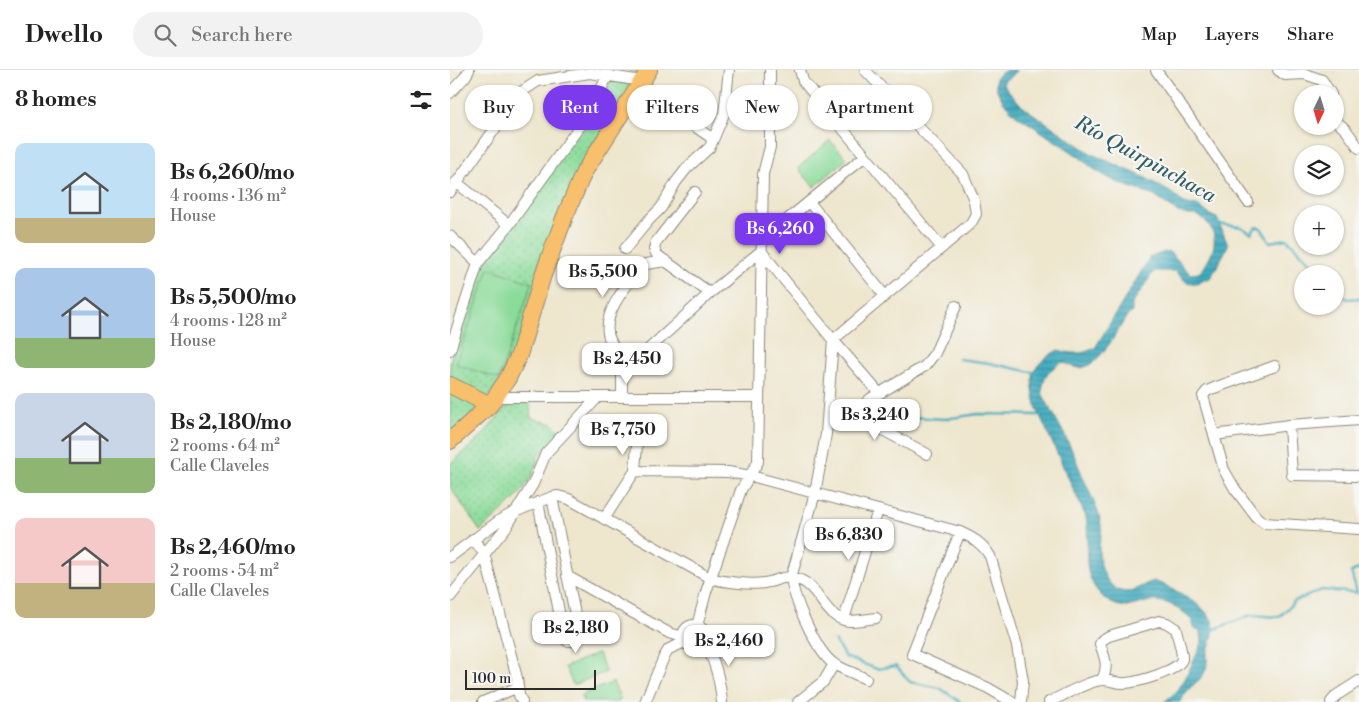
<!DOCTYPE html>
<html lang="en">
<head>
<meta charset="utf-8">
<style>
	:root { --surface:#fff; --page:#f2f2f2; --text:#222; --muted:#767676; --line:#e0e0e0; --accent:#7c3aed }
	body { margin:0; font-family:"Libre Bodoni",serif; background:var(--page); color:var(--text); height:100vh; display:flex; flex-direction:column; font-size:19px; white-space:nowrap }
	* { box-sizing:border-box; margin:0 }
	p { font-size:16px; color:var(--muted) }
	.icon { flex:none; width:28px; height:28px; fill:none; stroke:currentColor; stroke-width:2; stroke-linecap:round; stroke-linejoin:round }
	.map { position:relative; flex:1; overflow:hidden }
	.drawer { display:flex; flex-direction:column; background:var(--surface); width:450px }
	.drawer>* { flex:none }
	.guide { position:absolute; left:15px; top:15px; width:475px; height:45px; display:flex; gap:10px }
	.needle { width:32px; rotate:184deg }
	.tools { position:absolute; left:844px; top:15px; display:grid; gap:10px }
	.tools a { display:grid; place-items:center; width:50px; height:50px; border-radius:50%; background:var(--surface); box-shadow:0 1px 4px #0004; font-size:25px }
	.scale { position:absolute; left:15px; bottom:12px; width:131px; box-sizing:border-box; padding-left:5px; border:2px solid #2b2b2b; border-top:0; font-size:14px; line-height:18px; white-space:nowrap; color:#2b2b2b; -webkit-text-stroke:4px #f6f6f2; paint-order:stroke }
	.price { position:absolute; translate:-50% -42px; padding:0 11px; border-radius:10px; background:#fff; color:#222; font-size:16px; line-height:32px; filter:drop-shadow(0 1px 2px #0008) }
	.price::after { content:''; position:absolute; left:50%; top:30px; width:15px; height:11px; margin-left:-8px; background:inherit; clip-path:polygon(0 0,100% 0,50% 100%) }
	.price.selected { background:var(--accent); color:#fff }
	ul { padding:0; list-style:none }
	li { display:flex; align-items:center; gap:15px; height:125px; padding:0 15px }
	li span { display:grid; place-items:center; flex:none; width:140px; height:100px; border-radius:10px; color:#555 }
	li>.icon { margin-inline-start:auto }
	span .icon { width:60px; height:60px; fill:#fffc; stroke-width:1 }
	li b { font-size:21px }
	h2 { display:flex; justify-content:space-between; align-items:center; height:60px; padding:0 15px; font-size:21px }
	.tag { padding:0 18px; border-radius:22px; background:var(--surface); box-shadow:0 1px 4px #0004; font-size:18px; line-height:45px }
	.tag.selected { background:var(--accent); color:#fff }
	header { display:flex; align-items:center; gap:30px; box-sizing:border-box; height:70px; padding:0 25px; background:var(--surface); border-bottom:1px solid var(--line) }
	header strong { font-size:24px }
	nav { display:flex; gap:28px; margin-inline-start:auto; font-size:18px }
	.search { width:350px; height:45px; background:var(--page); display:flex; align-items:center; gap:12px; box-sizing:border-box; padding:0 18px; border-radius:28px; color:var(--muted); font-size:19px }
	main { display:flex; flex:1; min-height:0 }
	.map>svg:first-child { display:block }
	.grass { fill:url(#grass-dots); stroke:#5b8362 }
	.pitch { fill:#8bdb9a; stroke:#5b8362 }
	.water { fill:url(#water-rules); stroke:#346a74 }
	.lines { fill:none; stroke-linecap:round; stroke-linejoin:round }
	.stream { stroke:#3da9bd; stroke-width:2.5 }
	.minor-casing { stroke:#8c887c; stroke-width:12 }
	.primary-casing { stroke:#8c887c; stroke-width:18 }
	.minor { stroke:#fff; stroke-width:10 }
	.primary { stroke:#f8bf6c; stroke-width:16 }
	.labels { text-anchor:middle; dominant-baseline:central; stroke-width:4.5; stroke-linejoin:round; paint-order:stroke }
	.water-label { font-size:20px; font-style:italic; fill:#325d65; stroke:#f6f6f2 }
</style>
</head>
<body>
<header>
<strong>Dwello</strong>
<div class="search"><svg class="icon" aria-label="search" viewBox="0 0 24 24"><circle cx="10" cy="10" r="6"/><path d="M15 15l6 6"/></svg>Search here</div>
<nav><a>Map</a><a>Layers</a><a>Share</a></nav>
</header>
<main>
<section class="drawer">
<h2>8 homes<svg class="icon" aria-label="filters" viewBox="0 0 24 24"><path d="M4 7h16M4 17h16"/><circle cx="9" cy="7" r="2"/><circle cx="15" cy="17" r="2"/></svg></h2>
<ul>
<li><span style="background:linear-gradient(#bfe0f5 75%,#c2b280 0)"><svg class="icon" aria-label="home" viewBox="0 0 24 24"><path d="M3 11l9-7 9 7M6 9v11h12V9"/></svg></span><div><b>Bs 6,260/mo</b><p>4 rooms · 136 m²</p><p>House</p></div></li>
<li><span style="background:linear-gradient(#a9c7e8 70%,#8fb573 0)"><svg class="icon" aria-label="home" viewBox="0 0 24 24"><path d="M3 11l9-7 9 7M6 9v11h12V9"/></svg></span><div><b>Bs 5,500/mo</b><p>4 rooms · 128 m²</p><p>House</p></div></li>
<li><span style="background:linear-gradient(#c9d6e8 65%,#8fb573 0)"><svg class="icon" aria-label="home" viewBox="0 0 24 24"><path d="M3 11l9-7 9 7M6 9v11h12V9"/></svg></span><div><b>Bs 2,180/mo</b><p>2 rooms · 64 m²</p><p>Calle Claveles</p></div></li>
<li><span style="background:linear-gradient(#f6c9c9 65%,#c2b280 0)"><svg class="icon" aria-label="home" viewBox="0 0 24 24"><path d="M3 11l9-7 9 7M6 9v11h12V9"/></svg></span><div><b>Bs 2,460/mo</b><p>2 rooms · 54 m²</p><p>Calle Claveles</p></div></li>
</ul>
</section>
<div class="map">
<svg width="909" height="632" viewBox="0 0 909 632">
	<defs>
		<pattern id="grass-dots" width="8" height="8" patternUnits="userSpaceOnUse" patternTransform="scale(1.25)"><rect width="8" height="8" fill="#8bdb9a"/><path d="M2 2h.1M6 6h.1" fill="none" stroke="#78bc85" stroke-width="1.8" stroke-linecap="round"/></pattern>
		<pattern id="water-rules" width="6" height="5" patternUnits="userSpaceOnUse" patternTransform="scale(1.25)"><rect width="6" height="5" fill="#3da9bd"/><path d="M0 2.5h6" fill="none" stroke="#338a9a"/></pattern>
	</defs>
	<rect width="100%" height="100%" fill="#f6f6f2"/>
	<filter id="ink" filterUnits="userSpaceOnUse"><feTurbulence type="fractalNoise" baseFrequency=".02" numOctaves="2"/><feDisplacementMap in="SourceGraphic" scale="10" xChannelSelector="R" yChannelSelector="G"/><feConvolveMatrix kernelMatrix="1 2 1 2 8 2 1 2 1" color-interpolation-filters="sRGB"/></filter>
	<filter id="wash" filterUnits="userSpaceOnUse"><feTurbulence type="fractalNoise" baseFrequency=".0096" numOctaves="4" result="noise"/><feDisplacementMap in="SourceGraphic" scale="20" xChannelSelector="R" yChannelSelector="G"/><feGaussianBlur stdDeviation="1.12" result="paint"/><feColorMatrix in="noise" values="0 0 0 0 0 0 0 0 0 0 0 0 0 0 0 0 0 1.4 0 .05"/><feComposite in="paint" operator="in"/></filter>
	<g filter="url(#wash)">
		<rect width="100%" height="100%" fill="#eee6cd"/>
		<path class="grass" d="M162,10L183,15L152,63L63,287L39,327L0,310V291L28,203Z
			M0,318L32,334L0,365Z
			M61,333H80L81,348L103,354L111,362L88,386C85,417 52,441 30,461L0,417V394L32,366L54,339Z"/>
		<path class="pitch" d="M380,70L397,89L364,117L348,98Z
			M39,198L82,213L49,309L6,294Z
			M148,583L156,602L123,615L115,597Z
			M163,612L171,630L167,632H133L131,625Z"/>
		<path class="water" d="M556,0H567L560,7L555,10L553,14L572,36L642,84L696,108L722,123L731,131L739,135L749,136L760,145L767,148L778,175L775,182L760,209L754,210L748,214L736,212L725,201H704L682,234V242L677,246C668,260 649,297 630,298C623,298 619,294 612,292C598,300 593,308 592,323C601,340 611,357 619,374C626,387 630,402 637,416C642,429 649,440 651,455C653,463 649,470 649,477C649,492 653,510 665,518C678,528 692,514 704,511C721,517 757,535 763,553C765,562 761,572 758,580C756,586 758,593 756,599C753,608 745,613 739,619C735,623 733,628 730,632H714L726,622L735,609L752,573L751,562L743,557V550C731,540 722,532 706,531C697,530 689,535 680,536C662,539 646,524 640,508C633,489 640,466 636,447L587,339C579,308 579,296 608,280C624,284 630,285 645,278L700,187L718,181C728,188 732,197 741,204L749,203C760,191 771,171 759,155C756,151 751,148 747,145H738L728,142L704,126L666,112L645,100L628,86L566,45C556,36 543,21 546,7Z"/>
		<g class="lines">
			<path class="stream" d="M768,154L791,157L801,163L806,157L811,158L820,172L837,169L872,204
				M885,221L898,229L909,228
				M509,289L539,293L586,303
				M421,348L462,347L494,349L528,344L591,345
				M760,561L801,545L829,547L845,531L872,520L907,523L901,502L909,499
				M385,571L395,587L427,599L446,596L460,612L490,618L510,632"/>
		</g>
	</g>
	<g filter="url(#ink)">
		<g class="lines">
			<g class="minor-casing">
				<path id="minor" d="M350,0L353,11L492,178
					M706,0L798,132
					M828,0L835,5L855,4L872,10L881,24
					M188,17L263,69
					M0,23L15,7L19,0
					M885,50L896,60L909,78
					M6,112L59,155
					M0,122L71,22L88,11L140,3L192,11
					M245,122L206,172L204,179L207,185L260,223
					M359,132L435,226
					M0,166L28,193
					M311,171L415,86
					M175,179L198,151L211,138L226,112L237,98L260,77L274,44L279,0
					M0,280L28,193L59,155L139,43L158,5
					M825,296L764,318L757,321L753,326L774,400L785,419L807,448L814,453L909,459
					M178,298C171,288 160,275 158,263C154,240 178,214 191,197L196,194L216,191
					M46,327H309
					M172,327V307L178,298L260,223L311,181L383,270L521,153L526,144L524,130L513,104L415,0
					M378,346L416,354L433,360L477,384
					M399,350L420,329L475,296L485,283L506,236
					M839,355L842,405L909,406
					M764,365L839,355L909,350
					M185,401L187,374
					M88,432L114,568L117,571H125L129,565L102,427
					M154,449L185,401L278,402L301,406L510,462C523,468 532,473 540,486L567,576L573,611L571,632
					M510,462L462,584L538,618L562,632
					M23,469L34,483L67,608L69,625L72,632
					M0,487L50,450L67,441L102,427L108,426L119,429L260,508C272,512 302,515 314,513C325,512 336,504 348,509C371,517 373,548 399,551C408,551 418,549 426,548
					M117,506L219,563L233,567
					M0,527L57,456L83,414L96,383L148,327
					M394,549L428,440
					M233 566a11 11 0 1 1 22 0a11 11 0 1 1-22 0Z
					M247,556L256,522L291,420L308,392L313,104L320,77V0
					M254,571C265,590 270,610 272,632
					M416,609C406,604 394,600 384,594C366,582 344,529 341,508L365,423L376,364L383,270L429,323
					M33,632L68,617
					M195,632L214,587L219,579L235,572
					M348,632L374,611L384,594
					M599,632C612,626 640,610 653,610C661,610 668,614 676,613C688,612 729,601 732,589C733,583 727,566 726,559L717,553L709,551L659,566L652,570L650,574C655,588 659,596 652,610
					M881,632L887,625L909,611"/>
			</g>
			<g class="primary-casing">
				<path id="primary" d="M0,315L40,335
					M0,371L40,335L58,308L69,285L93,205L115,146L134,102L199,0"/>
			</g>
			<use href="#minor" class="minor"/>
			<use href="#primary" class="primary"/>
		</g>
	</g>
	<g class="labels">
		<g class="water-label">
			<text transform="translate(695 90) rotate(29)">Río Quirpinchaca</text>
		</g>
	</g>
</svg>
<div class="tools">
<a><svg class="needle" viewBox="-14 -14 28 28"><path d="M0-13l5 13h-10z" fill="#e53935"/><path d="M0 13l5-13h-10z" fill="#767676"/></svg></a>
<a><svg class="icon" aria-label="layers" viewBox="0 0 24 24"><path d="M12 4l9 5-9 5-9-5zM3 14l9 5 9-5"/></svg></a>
<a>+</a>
<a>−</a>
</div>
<div class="scale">100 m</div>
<b class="price selected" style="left:330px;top:185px">Bs 6,260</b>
<b class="price" style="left:153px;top:228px">Bs 5,500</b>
<b class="price" style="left:177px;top:315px">Bs 2,450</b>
<b class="price" style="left:425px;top:371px">Bs 3,240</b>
<b class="price" style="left:173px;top:386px">Bs 7,750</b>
<b class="price" style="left:399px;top:491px">Bs 6,830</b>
<b class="price" style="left:126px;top:584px">Bs 2,180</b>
<b class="price" style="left:279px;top:597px">Bs 2,460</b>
<div class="guide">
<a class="tag">Buy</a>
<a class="tag selected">Rent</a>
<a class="tag">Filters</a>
<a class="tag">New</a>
<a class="tag">Apartment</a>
</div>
</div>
</main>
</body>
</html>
